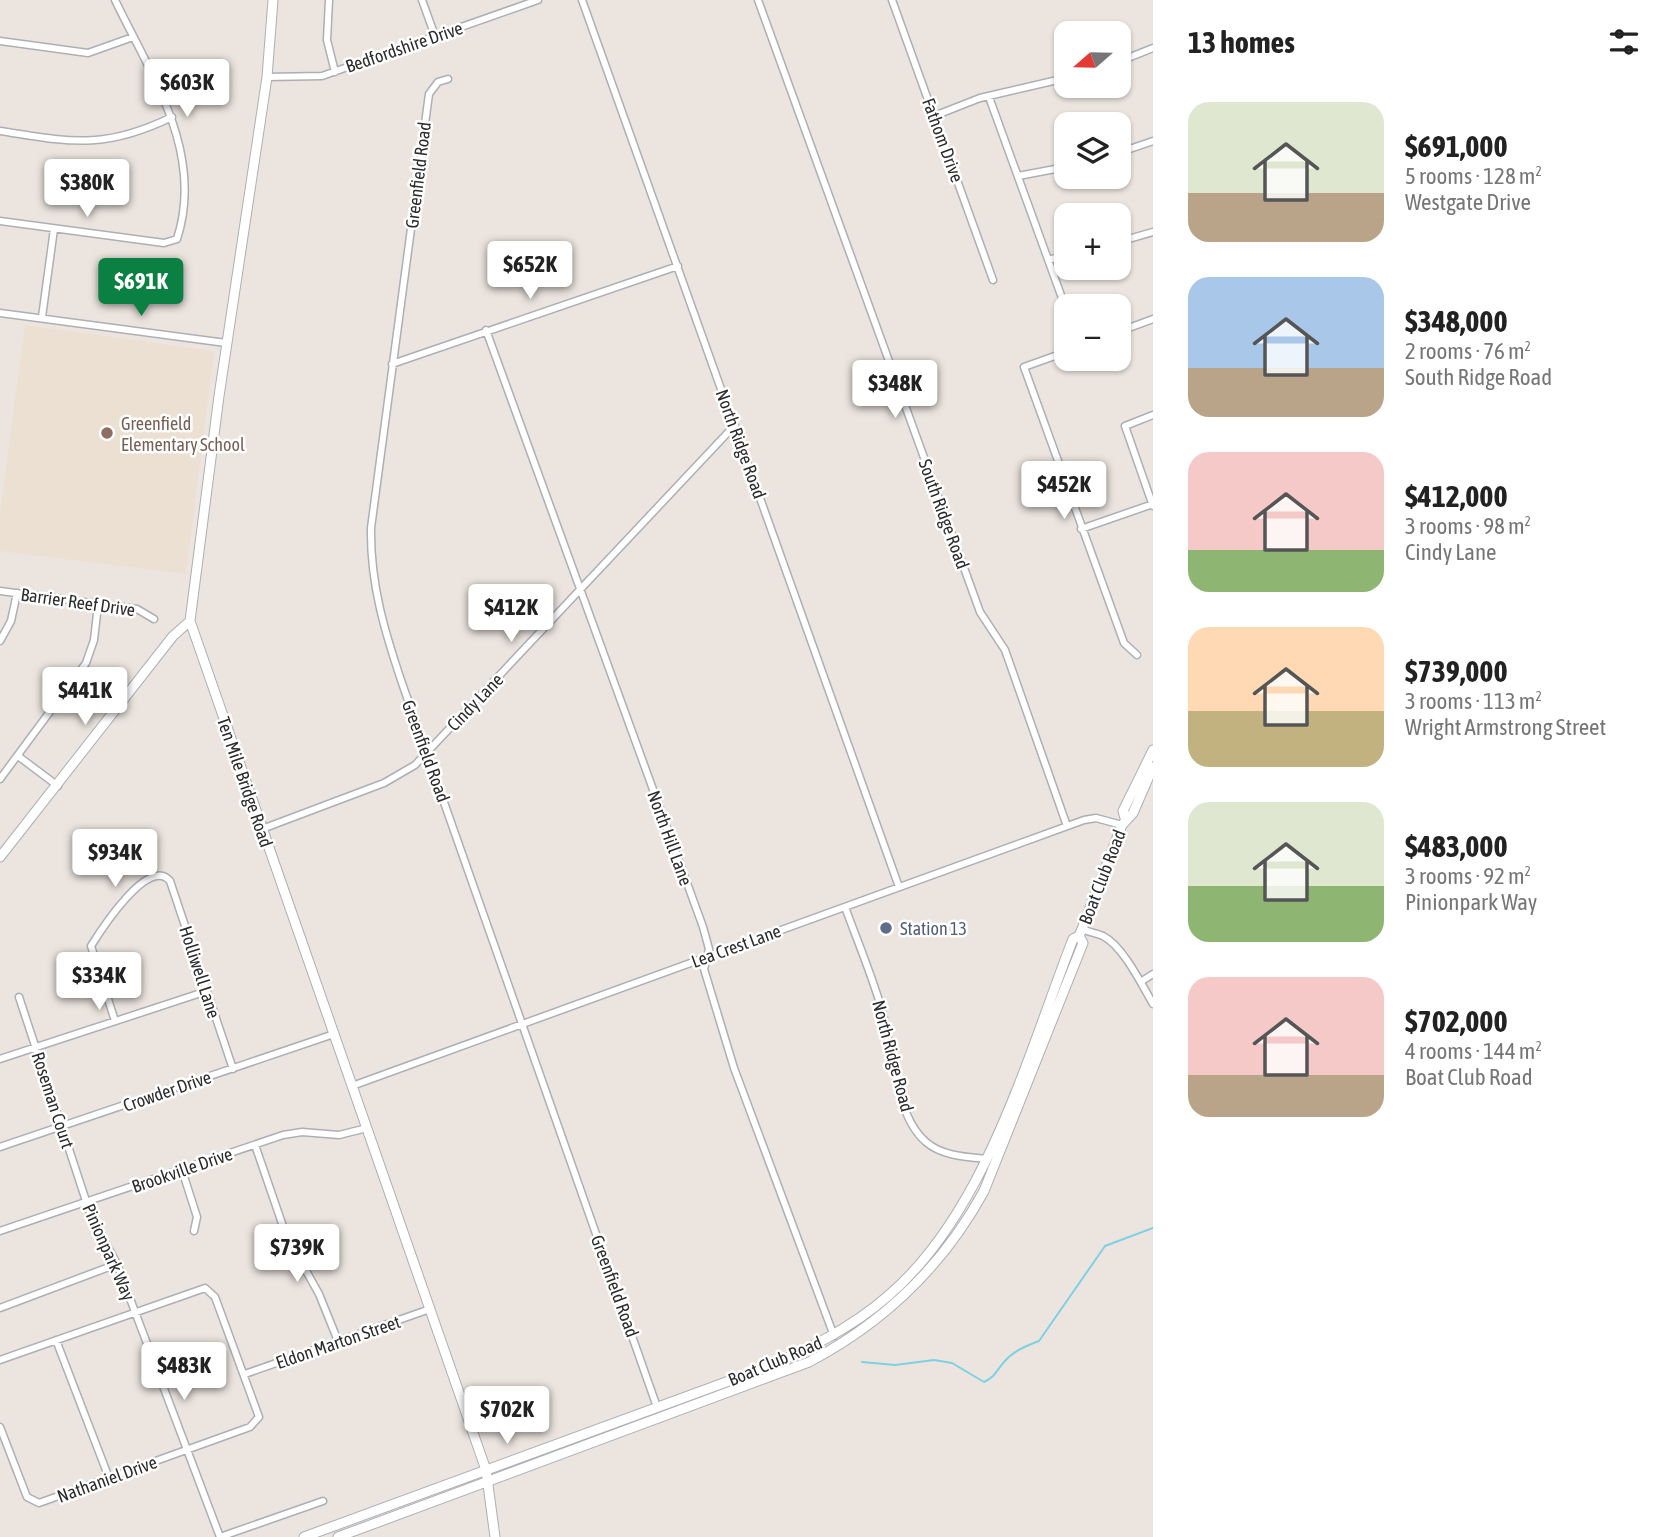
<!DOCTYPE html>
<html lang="en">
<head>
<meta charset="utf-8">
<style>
	:root { --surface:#fff; --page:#f6f6f6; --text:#222; --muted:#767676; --accent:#0b8043 }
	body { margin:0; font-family:"Asap Condensed",sans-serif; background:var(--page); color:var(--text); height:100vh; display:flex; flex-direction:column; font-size:26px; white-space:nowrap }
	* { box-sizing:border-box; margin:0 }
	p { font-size:23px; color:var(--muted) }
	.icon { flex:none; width:38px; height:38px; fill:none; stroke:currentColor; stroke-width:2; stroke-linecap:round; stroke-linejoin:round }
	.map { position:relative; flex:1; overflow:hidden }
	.sheet { display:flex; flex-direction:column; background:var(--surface); width:525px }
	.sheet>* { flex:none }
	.needle { width:46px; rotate:250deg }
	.buttons { position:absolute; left:1054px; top:21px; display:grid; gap:14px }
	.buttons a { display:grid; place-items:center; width:77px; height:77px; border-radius:14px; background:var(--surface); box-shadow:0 2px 5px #0004; font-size:35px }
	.price { position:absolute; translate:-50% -60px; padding:0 16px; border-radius:7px; background:#fff; color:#222; font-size:23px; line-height:46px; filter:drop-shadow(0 2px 4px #0008) }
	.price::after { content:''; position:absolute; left:50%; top:42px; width:21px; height:16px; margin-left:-10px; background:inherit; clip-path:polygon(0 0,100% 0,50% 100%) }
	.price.active { background:var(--accent); color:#fff }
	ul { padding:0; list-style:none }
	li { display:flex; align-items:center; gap:21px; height:175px; padding:0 35px }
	li span { display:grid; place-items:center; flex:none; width:196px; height:140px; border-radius:21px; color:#555 }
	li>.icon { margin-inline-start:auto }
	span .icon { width:84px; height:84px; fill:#fffc; stroke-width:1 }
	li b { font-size:30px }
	h2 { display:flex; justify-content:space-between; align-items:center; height:84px; padding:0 35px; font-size:30px }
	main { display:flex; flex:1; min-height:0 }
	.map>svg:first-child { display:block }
	.education { fill:#ebe0d1 }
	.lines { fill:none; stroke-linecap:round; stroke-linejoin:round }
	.stream { stroke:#7ed0e3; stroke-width:2 }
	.street-casing { stroke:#acafb6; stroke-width:9 }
	.secondary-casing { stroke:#acafb6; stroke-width:11 }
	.street { stroke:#fff; stroke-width:6 }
	.secondary { stroke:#fff; stroke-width:9 }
	.education-dot { fill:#8d6e63; stroke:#fff; stroke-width:2.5 }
	.service-dot { fill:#5c6f8a; stroke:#fff; stroke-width:2.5 }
	.labels { text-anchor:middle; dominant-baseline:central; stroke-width:5; stroke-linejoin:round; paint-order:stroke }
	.street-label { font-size:18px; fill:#2c2c2c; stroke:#fff }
	.education-label { font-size:18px; fill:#785e54; stroke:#fff; text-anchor:start }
	.service-label { font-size:18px; fill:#4e5e75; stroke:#fff; text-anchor:start }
</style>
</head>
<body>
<main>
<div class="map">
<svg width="1153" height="1537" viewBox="0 0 1153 1537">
	<rect width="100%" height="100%" fill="#ece5df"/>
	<path class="education" d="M25,325L214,351L186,574L0,551V515Z"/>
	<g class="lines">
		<path class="stream" d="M862,1362L895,1365L934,1360L952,1363L984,1382C995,1377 997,1370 1004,1362C1013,1351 1026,1346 1039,1341L1105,1246L1153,1228"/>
		<g class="street-casing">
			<path id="street" d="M329,0L327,40L335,72
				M422,0L435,36
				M582,0L899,887
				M758,0L980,612L1005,650L1067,826
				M892,0L993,280
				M0,41L88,53L133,37
				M1118,62L1153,48
				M267,77L322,76L538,0
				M448,79L438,82L429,94L371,528C370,584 385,633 403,686L657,1407
				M989,97L1066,309
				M934,116L980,98L1066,78
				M0,131C71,142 104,150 172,117
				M1118,153L1153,141
				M1018,176L1066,167
				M0,221L164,243L177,239C205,153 151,75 115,0
				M1118,242L1153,232
				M1048,260L1066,255
				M0,313L226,343
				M42,317L54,229
				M486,330L703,927L709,949L704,969L734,1068L834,1336
				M1118,332L1153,319
				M1066,352L1024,367L1124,643L1137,655
				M392,364L678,266
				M1153,415L1125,426L1153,506
				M1081,529L1153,504
				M0,591L137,609L154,619
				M0,641L11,621L17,593
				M18,756L58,786
				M0,779L86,663L94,640L98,605
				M262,829L384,783L415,765L735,425
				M845,907C857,940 871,973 881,1007C893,1046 894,1115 926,1142C942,1156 966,1157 987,1159
				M1082,929C1088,932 1096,933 1103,936C1123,946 1142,985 1153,1004
				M1142,981L1153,974
				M19,997L90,1213L117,1264L220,1537
				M115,1021L91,946C101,930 149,855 170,881L233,1069
				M0,1059L207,991
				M352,1086L1084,820L1096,818L1122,825
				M255,1145L286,1235L319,1294L338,1341
				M0,1147L334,1034
				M182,1170L197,1217L194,1231
				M0,1231L283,1135L302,1132L339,1135L367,1128
				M0,1308L117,1264
				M56,1340L109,1478
				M0,1360L205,1288L215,1297L259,1417L250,1427L39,1503L27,1497L0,1427
				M245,1374L430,1309
				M220,1537L323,1501"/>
		</g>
		<g class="secondary-casing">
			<path id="secondary" d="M273,0L267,77L219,396L190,621L486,1470L495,1537
				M1125,818L1123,811L1153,750
				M0,857L173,636L190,621
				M304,1537L759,1370C806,1350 849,1330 888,1296C986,1212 1027,1057 1073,939L1079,936
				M338,1537L809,1362C885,1322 943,1266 984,1191L1083,943L1079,936L1082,929L1122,825L1133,813L1153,767"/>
		</g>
		<use href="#street" class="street"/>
		<use href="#secondary" class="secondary"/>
	</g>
	<circle class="education-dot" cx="107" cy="433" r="7"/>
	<circle class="service-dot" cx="886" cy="928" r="7"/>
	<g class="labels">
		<g class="street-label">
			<text transform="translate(404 47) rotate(-19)">Bedfordshire Drive</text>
			<text transform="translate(943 140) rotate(70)">Fathom Drive</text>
			<text transform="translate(418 175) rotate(-83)">Greenfield Road</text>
			<text transform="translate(741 444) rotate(70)">North Ridge Road</text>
			<text transform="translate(944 514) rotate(70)">South Ridge Road</text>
			<text transform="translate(78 602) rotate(8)">Barrier Reef Drive</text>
			<text transform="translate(475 702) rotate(-46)">Cindy Lane</text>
			<text transform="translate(426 751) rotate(70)">Greenfield Road</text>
			<text transform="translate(245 782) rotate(71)">Ten Mile Bridge Road</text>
			<text transform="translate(670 838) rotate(70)">North Hill Lane</text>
			<text transform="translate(1102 877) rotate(-69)">Boat Club Road</text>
			<text transform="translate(736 946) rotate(-20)">Lea Crest Lane</text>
			<text transform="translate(200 972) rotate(72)">Holliwell Lane</text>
			<text transform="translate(893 1056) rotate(75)">North Ridge Road</text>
			<text transform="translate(167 1091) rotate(-19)">Crowder Drive</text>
			<text transform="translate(53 1100) rotate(72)">Roseman Court</text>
			<text transform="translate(182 1170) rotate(-19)">Brookville Drive</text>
			<text transform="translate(109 1252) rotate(66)">Pinionpark Way</text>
			<text transform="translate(615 1286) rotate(70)">Greenfield Road</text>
			<text transform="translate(338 1342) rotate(-19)">Eldon Marton Street</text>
			<text transform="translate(775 1361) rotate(-23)">Boat Club Road</text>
			<text transform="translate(107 1479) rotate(-20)">Nathaniel Drive</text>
		</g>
		<g class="education-label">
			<text x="121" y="423">Greenfield<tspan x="121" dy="21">Elementary School</tspan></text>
		</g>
		<g class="service-label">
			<text x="900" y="928">Station 13</text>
		</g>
	</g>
</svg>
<div class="buttons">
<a><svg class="needle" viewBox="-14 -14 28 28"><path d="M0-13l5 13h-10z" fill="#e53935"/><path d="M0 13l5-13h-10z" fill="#767676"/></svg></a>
<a><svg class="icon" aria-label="layers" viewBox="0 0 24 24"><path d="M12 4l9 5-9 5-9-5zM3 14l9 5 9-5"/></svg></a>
<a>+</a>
<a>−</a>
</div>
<b class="price" style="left:187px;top:119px">$603K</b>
<b class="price" style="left:87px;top:219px">$380K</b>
<b class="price" style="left:530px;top:301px">$652K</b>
<b class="price active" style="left:141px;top:318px">$691K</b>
<b class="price" style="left:895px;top:420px">$348K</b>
<b class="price" style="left:1064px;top:521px">$452K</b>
<b class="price" style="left:511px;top:644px">$412K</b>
<b class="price" style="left:85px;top:727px">$441K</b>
<b class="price" style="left:115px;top:889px">$934K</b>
<b class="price" style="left:99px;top:1012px">$334K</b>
<b class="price" style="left:297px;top:1284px">$739K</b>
<b class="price" style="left:184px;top:1402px">$483K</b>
<b class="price" style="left:507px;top:1446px">$702K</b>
</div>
<section class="sheet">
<h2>13 homes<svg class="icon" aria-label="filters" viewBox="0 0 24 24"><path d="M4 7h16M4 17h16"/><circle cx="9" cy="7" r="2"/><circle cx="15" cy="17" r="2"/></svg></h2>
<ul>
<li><span style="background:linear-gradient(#dfe7d0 65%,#b9a48a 0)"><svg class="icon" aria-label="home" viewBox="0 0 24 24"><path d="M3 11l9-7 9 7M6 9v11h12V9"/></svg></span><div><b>$691,000</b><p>5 rooms · 128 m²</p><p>Westgate Drive</p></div></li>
<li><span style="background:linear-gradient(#a9c7e8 65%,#b9a48a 0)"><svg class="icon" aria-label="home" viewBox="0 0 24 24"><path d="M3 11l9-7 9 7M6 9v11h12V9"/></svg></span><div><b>$348,000</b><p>2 rooms · 76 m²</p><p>South Ridge Road</p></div></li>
<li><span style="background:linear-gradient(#f6c9c9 70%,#8fb573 0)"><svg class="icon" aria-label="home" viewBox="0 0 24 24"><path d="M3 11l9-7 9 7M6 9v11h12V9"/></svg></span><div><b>$412,000</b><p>3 rooms · 98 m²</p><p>Cindy Lane</p></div></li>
<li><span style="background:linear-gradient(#ffd9b3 60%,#c2b280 0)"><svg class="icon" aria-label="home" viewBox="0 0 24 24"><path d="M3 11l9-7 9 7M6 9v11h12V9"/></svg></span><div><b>$739,000</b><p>3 rooms · 113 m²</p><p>Wright Armstrong Street</p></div></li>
<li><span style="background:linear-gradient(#dfe7d0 60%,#8fb573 0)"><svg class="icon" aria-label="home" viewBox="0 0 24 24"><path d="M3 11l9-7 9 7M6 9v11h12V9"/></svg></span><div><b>$483,000</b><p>3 rooms · 92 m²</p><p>Pinionpark Way</p></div></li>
<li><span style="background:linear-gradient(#f6c9c9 70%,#b9a48a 0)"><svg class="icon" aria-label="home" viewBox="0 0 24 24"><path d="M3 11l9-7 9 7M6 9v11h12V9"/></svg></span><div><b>$702,000</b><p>4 rooms · 144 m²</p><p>Boat Club Road</p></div></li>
</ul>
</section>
</main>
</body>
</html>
